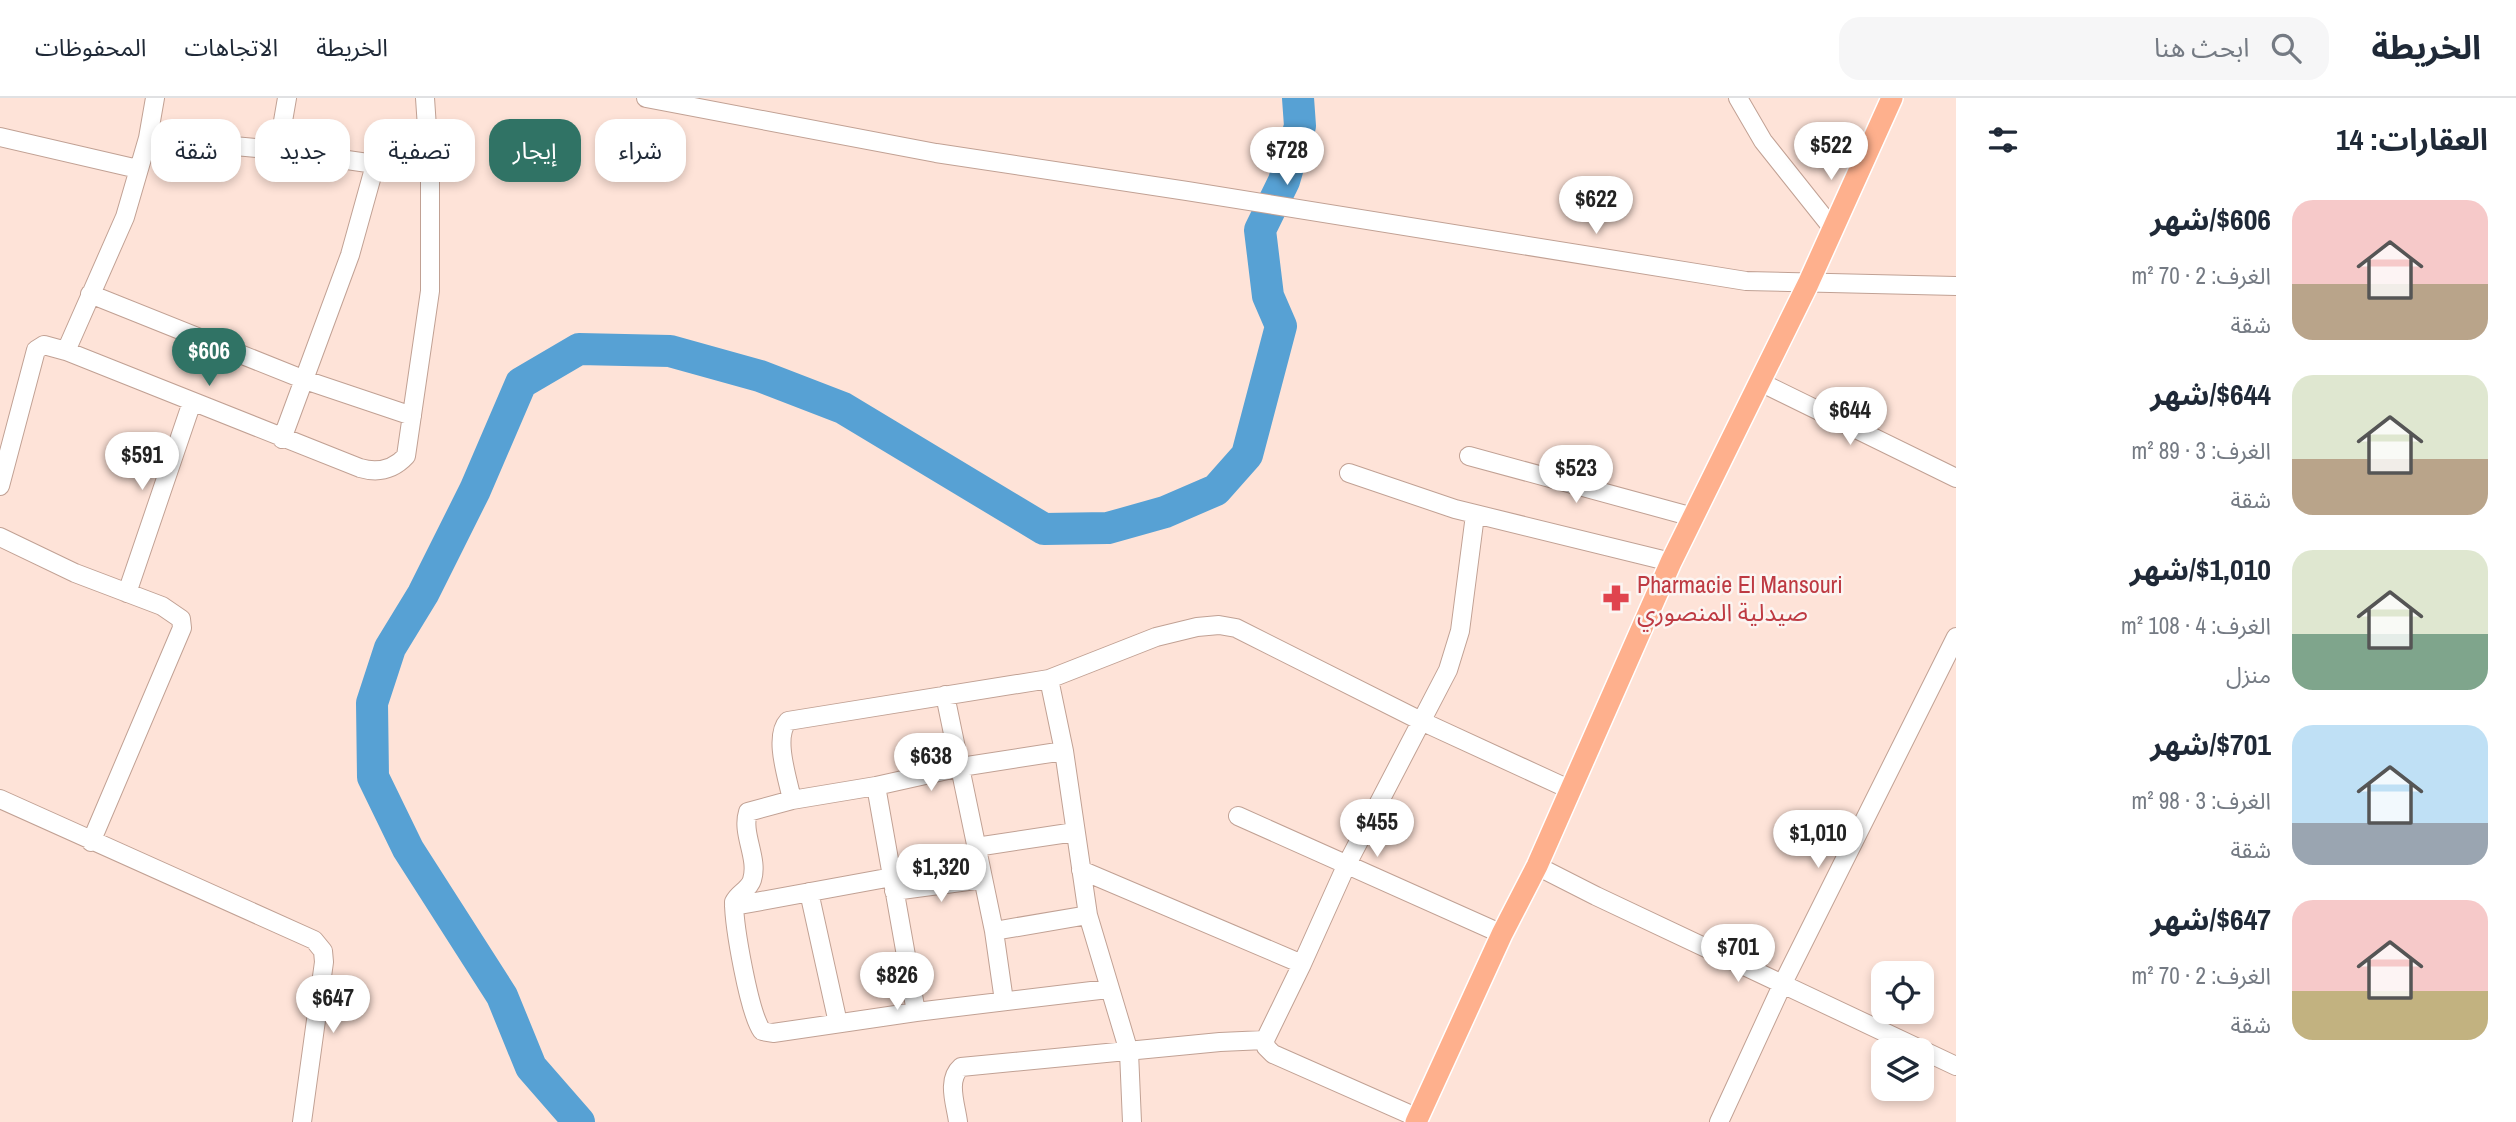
<!DOCTYPE html>
<html lang="ar">
<head>
<meta charset="utf-8">
<style>
	:root { --surface:#fff; --page:#f6f6f7; --text:#1f2937; --muted:#747a83; --line:#e0e1e3; --accent:#307365 }
	body { margin:0; font-family:"Archivo Narrow","Noto Sans Arabic",sans-serif; background:var(--page); color:var(--text); direction:rtl; height:100vh; display:flex; flex-direction:column; font-size:26px; white-space:nowrap }
	* { box-sizing:border-box; margin:0 }
	p { font-size:23px; color:var(--muted) }
	.icon { flex:none; width:38px; height:38px; fill:none; stroke:currentColor; stroke-width:2; stroke-linecap:round; stroke-linejoin:round }
	.map { position:relative; flex:1; overflow:hidden; direction:ltr }
	.panel { display:flex; flex-direction:column; background:var(--surface); width:560px }
	.panel>* { flex:none }
	.banner { position:absolute; left:21px; top:21px; width:665px; height:63px; direction:rtl; display:flex; gap:14px }
	.fabs { position:absolute; left:1871px; top:863px; display:grid; gap:14px }
	.fabs a { display:grid; place-items:center; width:63px; height:63px; border-radius:14px; background:var(--surface); box-shadow:0 4px 10px #0003; font-size:35px }
	.price { position:absolute; translate:-50% -60px; padding:0 16px; border-radius:24px; background:#fff; color:#222; font-size:23px; line-height:46px; filter:drop-shadow(0 2px 4px #0008) }
	.price::after { content:''; position:absolute; left:50%; top:42px; width:21px; height:16px; margin-left:-10px; background:inherit; clip-path:polygon(0 0,100% 0,50% 100%) }
	.price.current { background:var(--accent); color:#fff }
	ul { padding:0; list-style:none }
	li { display:flex; align-items:center; gap:21px; height:175px; padding:0 28px }
	li span { display:grid; place-items:center; flex:none; width:196px; height:140px; border-radius:21px; color:#555 }
	li>.icon { margin-inline-start:auto }
	span .icon { width:84px; height:84px; fill:#fffc; stroke-width:1 }
	li b { font-size:30px }
	h2 { display:flex; justify-content:space-between; align-items:center; height:84px; padding:0 28px; font-size:30px }
	.pill { padding:0 24px; border-radius:21px; background:var(--surface); box-shadow:0 4px 10px #0003; font-size:24px; line-height:63px }
	.pill.current { background:var(--accent); color:#fff }
	header { display:flex; align-items:center; gap:42px; box-sizing:border-box; height:98px; padding:0 35px; background:var(--surface); border-bottom:2px solid var(--line) }
	header strong { font-size:33px }
	nav { display:flex; gap:38px; margin-inline-start:auto; font-size:24px }
	.search { width:490px; height:63px; background:var(--page); display:flex; align-items:center; gap:18px; box-sizing:border-box; padding:0 24px; border-radius:21px; color:var(--muted); font-size:26px }
	main { display:flex; flex:1; min-height:0 }
	.map>svg:first-child { display:block }
	.lines { fill:none; stroke-linecap:round; stroke-linejoin:round }
	.river { stroke:#57a1d4; stroke-width:32 }
	.minor-casing { stroke:#c1a194; stroke-width:20 }
	.major-casing { stroke:#fff; stroke-width:24 }
	.minor { stroke:#fff; stroke-width:18 }
	.major { stroke:#feb08d; stroke-width:21 }
	.labels { text-anchor:middle; dominant-baseline:central; stroke-width:5; stroke-linejoin:round; paint-order:stroke }
	.health-label { font-size:24px; fill:#be3a42; stroke:#fcf5f2; text-anchor:start }
</style>
</head>
<body>
<header>
<strong>الخريطة</strong>
<div class="search"><svg class="icon" aria-label="search" viewBox="0 0 24 24"><circle cx="10" cy="10" r="6"/><path d="M15 15l6 6"/></svg>ابحث هنا</div>
<nav><a>الخريطة</a><a>الاتجاهات</a><a>المحفوظات</a></nav>
</header>
<main>
<section class="panel">
<h2>العقارات: 14<svg class="icon" aria-label="filters" viewBox="0 0 24 24"><path d="M4 7h16M4 17h16"/><circle cx="9" cy="7" r="2"/><circle cx="15" cy="17" r="2"/></svg></h2>
<ul>
<li><span style="background:linear-gradient(#f6c9c9 60%,#b9a48a 0)"><svg class="icon" aria-label="home" viewBox="0 0 24 24"><path d="M3 11l9-7 9 7M6 9v11h12V9"/></svg></span><div><b>$606/شهر</b><p>الغرف: 2 · 70 m²</p><p>شقة</p></div></li>
<li><span style="background:linear-gradient(#dfe7d0 60%,#b9a48a 0)"><svg class="icon" aria-label="home" viewBox="0 0 24 24"><path d="M3 11l9-7 9 7M6 9v11h12V9"/></svg></span><div><b>$644/شهر</b><p>الغرف: 3 · 89 m²</p><p>شقة</p></div></li>
<li><span style="background:linear-gradient(#dfe7d0 60%,#7fa58c 0)"><svg class="icon" aria-label="home" viewBox="0 0 24 24"><path d="M3 11l9-7 9 7M6 9v11h12V9"/></svg></span><div><b>$1,010/شهر</b><p>الغرف: 4 · 108 m²</p><p>منزل</p></div></li>
<li><span style="background:linear-gradient(#bfe0f5 70%,#9aa5b1 0)"><svg class="icon" aria-label="home" viewBox="0 0 24 24"><path d="M3 11l9-7 9 7M6 9v11h12V9"/></svg></span><div><b>$701/شهر</b><p>الغرف: 3 · 98 m²</p><p>شقة</p></div></li>
<li><span style="background:linear-gradient(#f6c9c9 65%,#c2b280 0)"><svg class="icon" aria-label="home" viewBox="0 0 24 24"><path d="M3 11l9-7 9 7M6 9v11h12V9"/></svg></span><div><b>$647/شهر</b><p>الغرف: 2 · 70 m²</p><p>شقة</p></div></li>
</ul>
</section>
<div class="map">
<svg width="1956" height="1024" viewBox="0 0 1956 1024">
	<rect width="100%" height="100%" fill="#fee3d8"/>
	<g class="lines">
		<path class="river" d="M579,1024L531,969L502,898L408,751L373,679L372,605L390,550L423,496L475,392L521,285L579,251L670,253L760,278L843,310L1044,431L1108,430L1165,414L1216,392L1247,357L1281,228L1268,198L1260,132L1284,83L1300,28L1298,0"/>
		<g class="minor-casing">
			<path id="minor" d="M646,0L936,55L1187,93L1746,183L1956,188
				M1738,0L1763,43L1833,131
				M0,39L138,71
				M148,40L278,52L430,74
				M278,52L287,0
				M90,196L305,282L412,318
				M66,253L125,119L148,40L155,0
				M1760,284L1956,380
				M282,341L350,157L375,67
				M1469,358L1693,419
				M1349,375L1455,411L1671,464
				M0,388L36,252L44,247L66,253L360,370C377,375 393,372 406,358L430,193V74L425,0
				M0,439L75,475L162,508L181,521L182,530L91,744
				M127,495L192,304
				M1049,581L1064,653L1088,817L1129,954L1132,1024
				M945,597L994,833L1004,903
				M876,688L916,914L1108,891
				M0,701L314,842L323,853L324,864L302,1024
				M792,702L876,688L961,669L1064,653
				M1238,718L1502,836
				M976,749L1075,734
				M1537,768L1596,798L1956,968
				M1081,772L1302,866
				M894,793L983,781
				M809,794L838,925
				M734,808L892,779
				M994,833L1088,817
				M916,914L773,935L762,933C749,915 734,828 734,804C738,795 749,792 752,782C759,760 741,736 748,714L792,702C788,681 773,639 788,623L1049,581L1156,539L1197,529L1219,527L1236,530L1421,623L1571,692
				M1418,1020L1273,956L1266,949L1265,942L1302,866L1346,768L1448,572L1460,533L1475,417
				M958,1024C956,1007 946,982 961,969L1220,944L1265,942
				M1719,1024L1783,885L1956,539"/>
		</g>
		<g class="major-casing">
			<path id="major" d="M1416,1024L1502,836L1537,768L1671,464L1808,186L1892,0"/>
		</g>
		<use href="#minor" class="minor"/>
		<use href="#major" class="major"/>
	</g>
	<defs>
		<g id="pharmacy-bare" transform="scale(2.1)"><path d="M-2-6h4v4h4v4h-4v4h-4v-4h-4v-4h4Z" fill="#e0444e" stroke="#fcf5f2" stroke-width="2.5" paint-order="stroke"/></g>
	</defs>
	<g fill-rule="evenodd">
		<use href="#pharmacy-bare" x="1616" y="500"/>
	</g>
	<g class="labels">
		<g class="health-label">
			<text x="1637" y="486">Pharmacie El Mansouri<tspan x="1637" dy="28">صيدلية المنصوري</tspan></text>
		</g>
	</g>
</svg>
<div class="fabs">
<a><svg class="icon" aria-label="locate" viewBox="0 0 24 24"><circle cx="12" cy="12" r="6"/><path d="M12 2v4M12 18v4M2 12h4M18 12h4"/></svg></a>
<a><svg class="icon" aria-label="layers" viewBox="0 0 24 24"><path d="M12 4l9 5-9 5-9-5zM3 14l9 5 9-5"/></svg></a>
</div>
<b class="price" style="left:1831px;top:84px">$522</b>
<b class="price" style="left:1287px;top:89px">$728</b>
<b class="price" style="left:1596px;top:138px">$622</b>
<b class="price current" style="left:209px;top:290px">$606</b>
<b class="price" style="left:1850px;top:349px">$644</b>
<b class="price" style="left:142px;top:394px">$591</b>
<b class="price" style="left:1576px;top:407px">$523</b>
<b class="price" style="left:931px;top:695px">$638</b>
<b class="price" style="left:1377px;top:761px">$455</b>
<b class="price" style="left:1818px;top:772px">$1,010</b>
<b class="price" style="left:941px;top:806px">$1,320</b>
<b class="price" style="left:1738px;top:886px">$701</b>
<b class="price" style="left:897px;top:914px">$826</b>
<b class="price" style="left:333px;top:937px">$647</b>
<div class="banner">
<a class="pill">شراء</a>
<a class="pill current">إيجار</a>
<a class="pill">تصفية</a>
<a class="pill">جديد</a>
<a class="pill">شقة</a>
</div>
</div>
</main>
</body>
</html>
